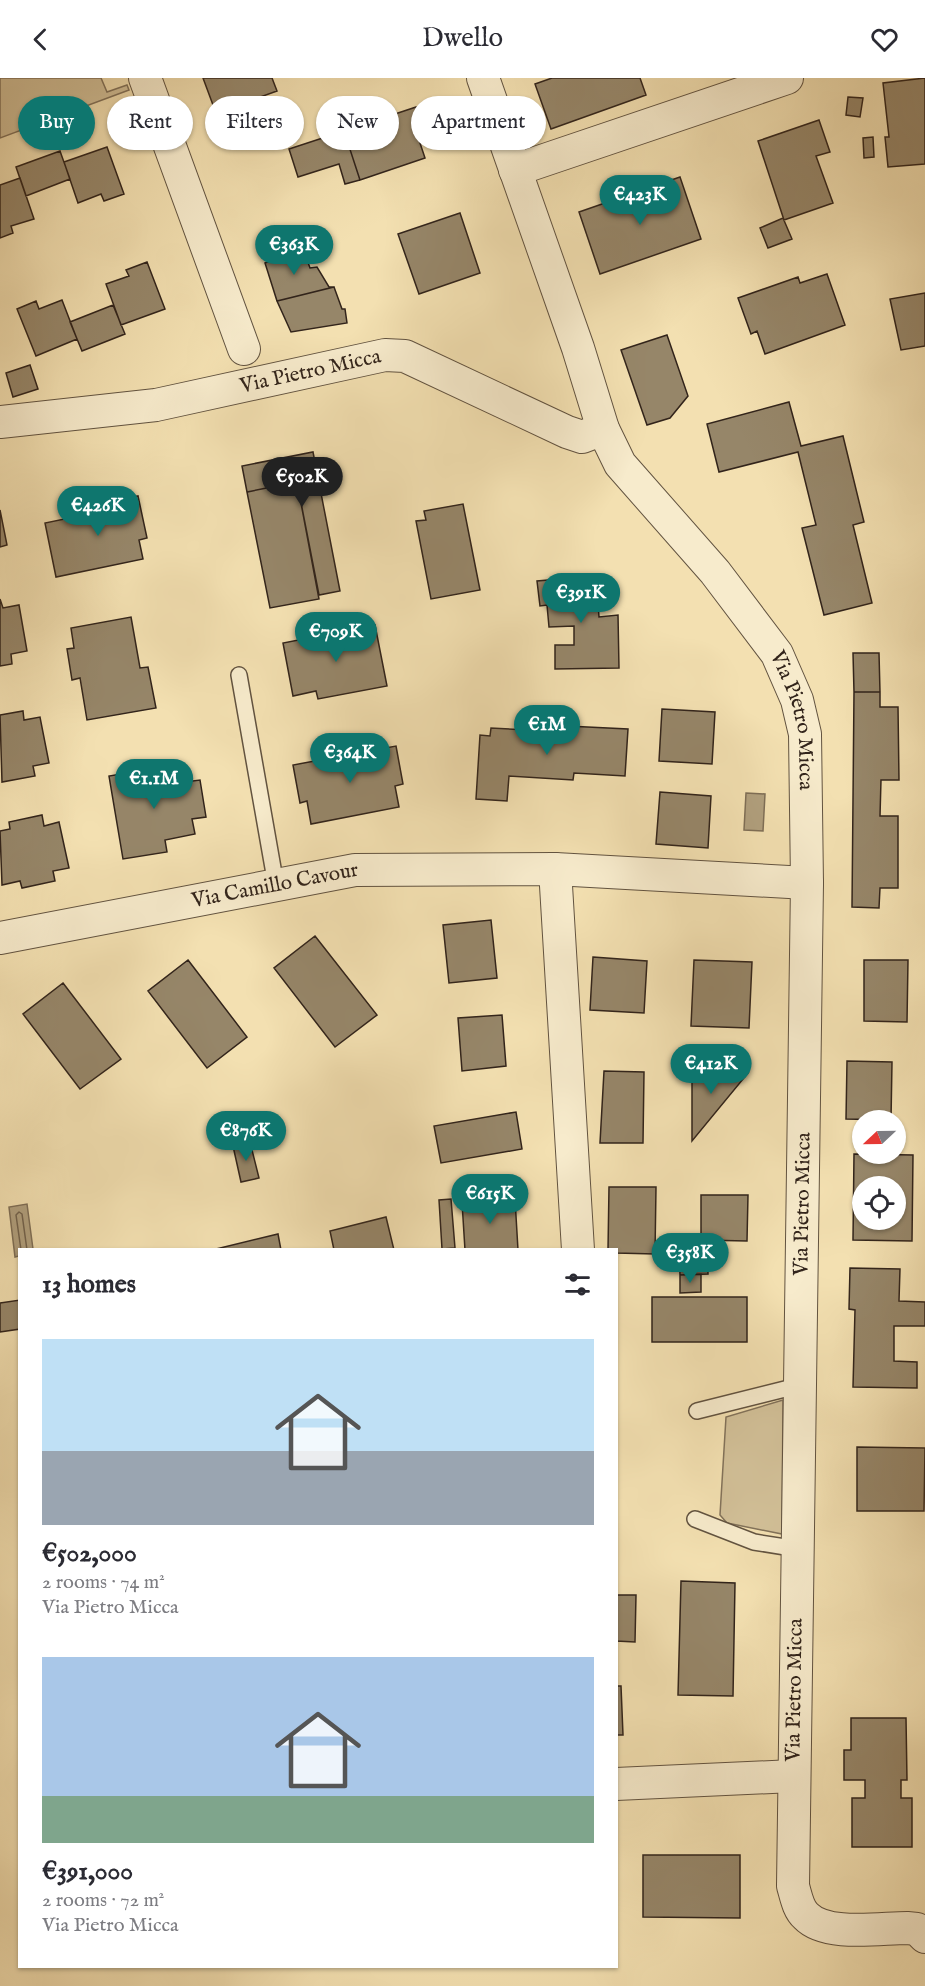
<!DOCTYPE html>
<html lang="en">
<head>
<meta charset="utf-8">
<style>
	:root { --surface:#fff; --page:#f7f7f7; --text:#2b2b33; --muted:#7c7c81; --accent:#0f766e }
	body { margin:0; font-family:"IM FELL English",serif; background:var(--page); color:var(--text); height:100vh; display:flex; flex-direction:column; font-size:22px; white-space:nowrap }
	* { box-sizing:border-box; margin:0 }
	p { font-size:20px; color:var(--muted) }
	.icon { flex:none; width:33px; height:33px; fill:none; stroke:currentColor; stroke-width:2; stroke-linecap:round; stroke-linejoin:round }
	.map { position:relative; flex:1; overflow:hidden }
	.drawer { position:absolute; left:18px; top:1170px; width:600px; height:720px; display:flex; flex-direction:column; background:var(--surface); border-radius:0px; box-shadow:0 2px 4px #0004 }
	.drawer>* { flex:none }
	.hud { position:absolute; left:18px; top:18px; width:600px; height:54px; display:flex; gap:12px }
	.needle { width:39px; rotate:248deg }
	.buttons { position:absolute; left:852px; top:1032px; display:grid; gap:12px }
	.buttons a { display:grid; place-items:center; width:54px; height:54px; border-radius:50%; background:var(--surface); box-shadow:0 2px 4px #0004; font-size:30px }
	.price { position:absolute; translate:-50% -51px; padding:0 14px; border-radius:21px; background:var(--accent); color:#fff; font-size:20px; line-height:39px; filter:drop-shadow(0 2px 3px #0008) }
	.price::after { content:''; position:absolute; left:50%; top:36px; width:18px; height:14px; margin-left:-9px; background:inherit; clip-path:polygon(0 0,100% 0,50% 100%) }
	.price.selected { background:#222; color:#fff }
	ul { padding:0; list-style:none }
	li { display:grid; align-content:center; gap:12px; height:318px; padding:0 24px }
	li span { display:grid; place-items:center; height:186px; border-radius:0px; color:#555 }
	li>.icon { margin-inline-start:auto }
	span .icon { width:108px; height:108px; fill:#fffc; stroke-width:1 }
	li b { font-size:26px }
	h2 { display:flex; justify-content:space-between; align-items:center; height:72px; padding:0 24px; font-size:26px }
	.tag { padding:0 21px; border-radius:27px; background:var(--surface); box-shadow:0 2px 4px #0004; font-size:21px; line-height:54px }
	.tag.selected { background:var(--accent); color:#fff }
	header { display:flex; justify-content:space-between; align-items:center; height:78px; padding:0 24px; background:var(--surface); font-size:27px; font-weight:600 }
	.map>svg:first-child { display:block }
	.green { fill:#d2c098; stroke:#82725a; stroke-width:1.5 }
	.water { fill:#b1a07e; stroke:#7e6e56; stroke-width:1.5 }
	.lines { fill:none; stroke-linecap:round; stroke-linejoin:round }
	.shore { stroke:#72624c; stroke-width:1.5 }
	.building { fill:#968669; stroke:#32241b; stroke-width:1.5; fill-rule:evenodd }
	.service-casing { stroke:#625340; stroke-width:18 }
	.minor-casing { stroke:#625340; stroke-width:34 }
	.service { stroke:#f7ebcc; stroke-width:15 }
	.minor { stroke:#f7ebcc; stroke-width:32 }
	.labels { text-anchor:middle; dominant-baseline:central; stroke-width:4.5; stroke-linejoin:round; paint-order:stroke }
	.street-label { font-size:21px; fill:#32241b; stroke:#f7ebcc }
</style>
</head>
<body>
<header><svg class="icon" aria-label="back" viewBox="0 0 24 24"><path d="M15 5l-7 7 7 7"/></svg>Dwello<svg class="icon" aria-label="heart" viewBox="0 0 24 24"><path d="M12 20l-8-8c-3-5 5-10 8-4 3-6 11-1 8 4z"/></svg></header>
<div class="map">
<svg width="925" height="1908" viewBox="0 0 925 1908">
	<rect width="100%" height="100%" fill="#f3e0b1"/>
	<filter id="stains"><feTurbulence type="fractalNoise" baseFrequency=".00333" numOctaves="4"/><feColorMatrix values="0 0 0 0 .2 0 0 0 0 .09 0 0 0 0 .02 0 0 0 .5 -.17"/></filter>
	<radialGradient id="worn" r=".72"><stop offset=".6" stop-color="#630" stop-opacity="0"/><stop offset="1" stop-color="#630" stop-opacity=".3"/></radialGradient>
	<path class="green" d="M0,0H101L107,14L127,7L129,12L0,60Z
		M783,1322L782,1456L727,1445L720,1437L726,1339Z"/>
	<path class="water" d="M746,715L765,716L763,753L744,752Z
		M27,1126L33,1171L20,1172L19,1178L15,1179L9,1129Z"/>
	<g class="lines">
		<path class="shore" d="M21,1172L16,1137L19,1134L22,1136L27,1172"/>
	</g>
	<path class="building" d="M203,0H272L277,13L216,35Z
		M552,0H640L646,17L551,51L535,6Z
		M925,0V86L888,89L885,59H889L883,5Z
		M848,19L863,20L860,39L846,37Z
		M416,29L423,51L416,53L425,80L360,102L344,53Z
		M819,42L830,74L816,78L833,125L784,142L758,63Z
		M344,53L360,102L345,106L339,86L298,99L289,71Z
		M873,59L874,79L864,80L863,60Z
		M107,69L124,116L104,123L101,116L78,125L64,84Z
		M60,73L70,101L26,118L16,89Z
		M680,99L701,161L600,196L579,134Z
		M20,100L34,141L11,148L13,155L0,160V107Z
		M460,135L480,195L419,216L398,156Z
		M783,140L792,161L768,170L760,150Z
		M303,171L310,190L317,189L329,209H334L277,223L265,185Z
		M147,184L165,231L121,247L106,206L129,198L126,192Z
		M827,196L845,247L765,276L757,253L751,256L738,220L798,199L800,205Z
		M334,209L342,231H345L347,245L291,254L277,223Z
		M925,215V268L901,272L890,221Z
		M62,222L77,261L36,278L17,231L36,223L39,231Z
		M113,227L125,256L82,273L70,244Z
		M667,257L688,318L670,340L647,347L621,272Z
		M30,287L38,311L13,319L6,295Z
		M789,324L801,368L843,358L864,444L853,447L872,525L824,537L802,450L816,447L798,374L719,394L707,346Z
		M313,374L340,513L319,517L297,404L247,414L242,388Z
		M297,404L319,521L270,530L247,414Z
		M138,418L147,460L139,462L143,481L56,499L45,445L84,437L83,429Z
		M463,426L480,512L431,521L416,443L426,442L424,433Z
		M0,432L7,467L0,469Z
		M596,498L599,539L618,537L619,590L555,591V567H574V548L549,549L547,527L540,528L537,503Z
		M0,521L3,530L19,527L27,573L11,576L12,586L0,588Z
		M131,539L140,590L148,589L156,630L87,642L80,600L72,602L67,571L74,570L71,550Z
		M375,547L387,608L318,621L316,613L293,618L283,565Z
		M853,575H879L880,614H854Z
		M854,614H880V629H898L899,702H881L880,738H898V810H880L879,830L852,829Z
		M662,631L715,634L712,686L659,683Z
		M23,633L24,642L40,639L49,685L33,688L35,698L2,704L0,637Z
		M567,648L628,651L625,698L574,695L573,702L509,698L507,723L476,721L480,657L490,658L491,650L566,654Z
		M396,668L403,706L395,708L399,729L311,746L307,723L300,725L293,687Z
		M167,688L170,706L200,702L206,739L192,741L195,756L165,762L167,774L123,781L109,698Z
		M660,714L711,718L708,770L656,766Z
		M42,737L44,748L59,744L69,790L53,793L55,803L22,810L20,803L2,807L0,753L10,751L9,744Z
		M491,842L497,900L449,905L443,847Z
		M315,858L377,937L335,969L274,890Z
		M593,879L647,883L644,935L590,932Z
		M188,882L247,959L207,990L148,913Z
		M694,882L752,884L749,950L691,948Z
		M864,882H908L907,944L864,943Z
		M63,905L121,981L80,1011L23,936Z
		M502,937L506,988L462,993L458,940Z
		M847,983L892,984L891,1042L846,1041Z
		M692,992L748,995L692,1063Z
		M604,993L644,994L643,1065H600Z
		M516,1034L522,1071L441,1085L434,1048Z
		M250,1064L259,1100L241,1104L233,1068Z
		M854,1076L913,1077L912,1163L853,1162ZM862,1108H896V1142H862Z
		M609,1109H656L655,1176L616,1175V1172H608Z
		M701,1117H748L747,1163L701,1162Z
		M451,1121L455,1170L442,1171L439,1122Z
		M515,1121L518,1172H465L462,1124Z
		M386,1139L394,1172H334L330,1153Z
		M278,1156L281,1172H212Z
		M679,1168H707L708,1196L680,1197Z
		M850,1190L900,1191L899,1223L925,1224V1248H894V1283L917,1284V1310L853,1309L855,1232L849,1231Z
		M701,1196V1214L680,1215V1197Z
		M652,1219H747V1264H652Z
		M20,1222V1251L0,1254V1225Z
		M857,1369L925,1370L924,1433H857Z
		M681,1503L735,1505L733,1618L678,1617Z
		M616,1517H636L635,1564L616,1563Z
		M616,1608H621L623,1657H616Z
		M851,1640H906L907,1702H901V1720H912V1769H852V1720H865V1702H844V1672H851Z
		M643,1777H740V1840L643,1839Z"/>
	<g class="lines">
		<g class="service-casing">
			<path id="service" d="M239,597L276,807
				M697,1333L801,1307
				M695,1441L754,1464L798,1471"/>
		</g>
		<g class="minor-casing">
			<g id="minor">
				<path d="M145,0L244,271"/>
				<path id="s1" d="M483,0L578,270L603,351L620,386L715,494L777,576L797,622L805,656L807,805L793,1808C796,1818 798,1831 806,1838C826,1859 880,1850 907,1850L917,1851L925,1859"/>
				<path d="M515,92L787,0"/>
				<path id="s2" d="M0,344L156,327L385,277L405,278L567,354L582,359L603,351"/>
				<path d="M555,791L578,1172"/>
				<path id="s3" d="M0,860L355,792L555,791L807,805"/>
				<path d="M616,1706L793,1698"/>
			</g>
		</g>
		<use href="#service" class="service"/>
		<use href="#minor" class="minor"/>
	</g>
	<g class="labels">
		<g class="street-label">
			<text stroke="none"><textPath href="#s2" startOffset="315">Via Pietro Micca</textPath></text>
			<text stroke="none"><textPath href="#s1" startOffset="726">Via Pietro Micca</textPath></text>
			<text stroke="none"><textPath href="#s3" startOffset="280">Via Camillo Cavour</textPath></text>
			<text transform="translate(803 1126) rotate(-89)">Via Pietro Micca</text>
			<text transform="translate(795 1612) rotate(-89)">Via Pietro Micca</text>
		</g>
	</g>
	<rect width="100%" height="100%" filter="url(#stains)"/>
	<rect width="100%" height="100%" fill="url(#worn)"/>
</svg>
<div class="buttons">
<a><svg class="needle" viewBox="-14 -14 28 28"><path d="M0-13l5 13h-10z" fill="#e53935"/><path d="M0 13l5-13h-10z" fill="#7c7c81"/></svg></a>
<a><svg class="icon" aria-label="locate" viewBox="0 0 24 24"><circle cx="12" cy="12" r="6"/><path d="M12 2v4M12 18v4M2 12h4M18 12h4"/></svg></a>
</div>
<b class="price" style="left:640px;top:148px">€423K</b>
<b class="price" style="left:294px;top:198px">€363K</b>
<b class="price selected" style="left:302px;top:430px">€502K</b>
<b class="price" style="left:98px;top:459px">€426K</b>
<b class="price" style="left:581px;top:546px">€391K</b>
<b class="price" style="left:336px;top:585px">€709K</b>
<b class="price" style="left:547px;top:678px">€1M</b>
<b class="price" style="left:350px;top:706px">€364K</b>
<b class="price" style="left:154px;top:732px">€1.1M</b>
<b class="price" style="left:711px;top:1017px">€412K</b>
<b class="price" style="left:246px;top:1084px">€876K</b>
<b class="price" style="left:490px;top:1147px">€615K</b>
<b class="price" style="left:690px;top:1206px">€358K</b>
<div class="hud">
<a class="tag selected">Buy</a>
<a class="tag">Rent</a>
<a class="tag">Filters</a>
<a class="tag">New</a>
<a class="tag">Apartment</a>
</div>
<section class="drawer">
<h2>13 homes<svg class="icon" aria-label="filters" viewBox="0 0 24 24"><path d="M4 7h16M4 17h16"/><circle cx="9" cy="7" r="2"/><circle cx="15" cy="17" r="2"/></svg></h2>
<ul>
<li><span style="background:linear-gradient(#bfe0f5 60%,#9aa5b1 0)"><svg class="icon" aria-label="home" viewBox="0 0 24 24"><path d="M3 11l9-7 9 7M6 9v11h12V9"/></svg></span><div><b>€502,000</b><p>2 rooms · 74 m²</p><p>Via Pietro Micca</p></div></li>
<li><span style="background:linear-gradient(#a9c7e8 75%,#7fa58c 0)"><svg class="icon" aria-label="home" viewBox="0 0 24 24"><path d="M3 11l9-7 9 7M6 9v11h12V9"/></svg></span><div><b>€391,000</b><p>2 rooms · 72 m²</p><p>Via Pietro Micca</p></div></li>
</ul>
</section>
</div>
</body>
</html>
